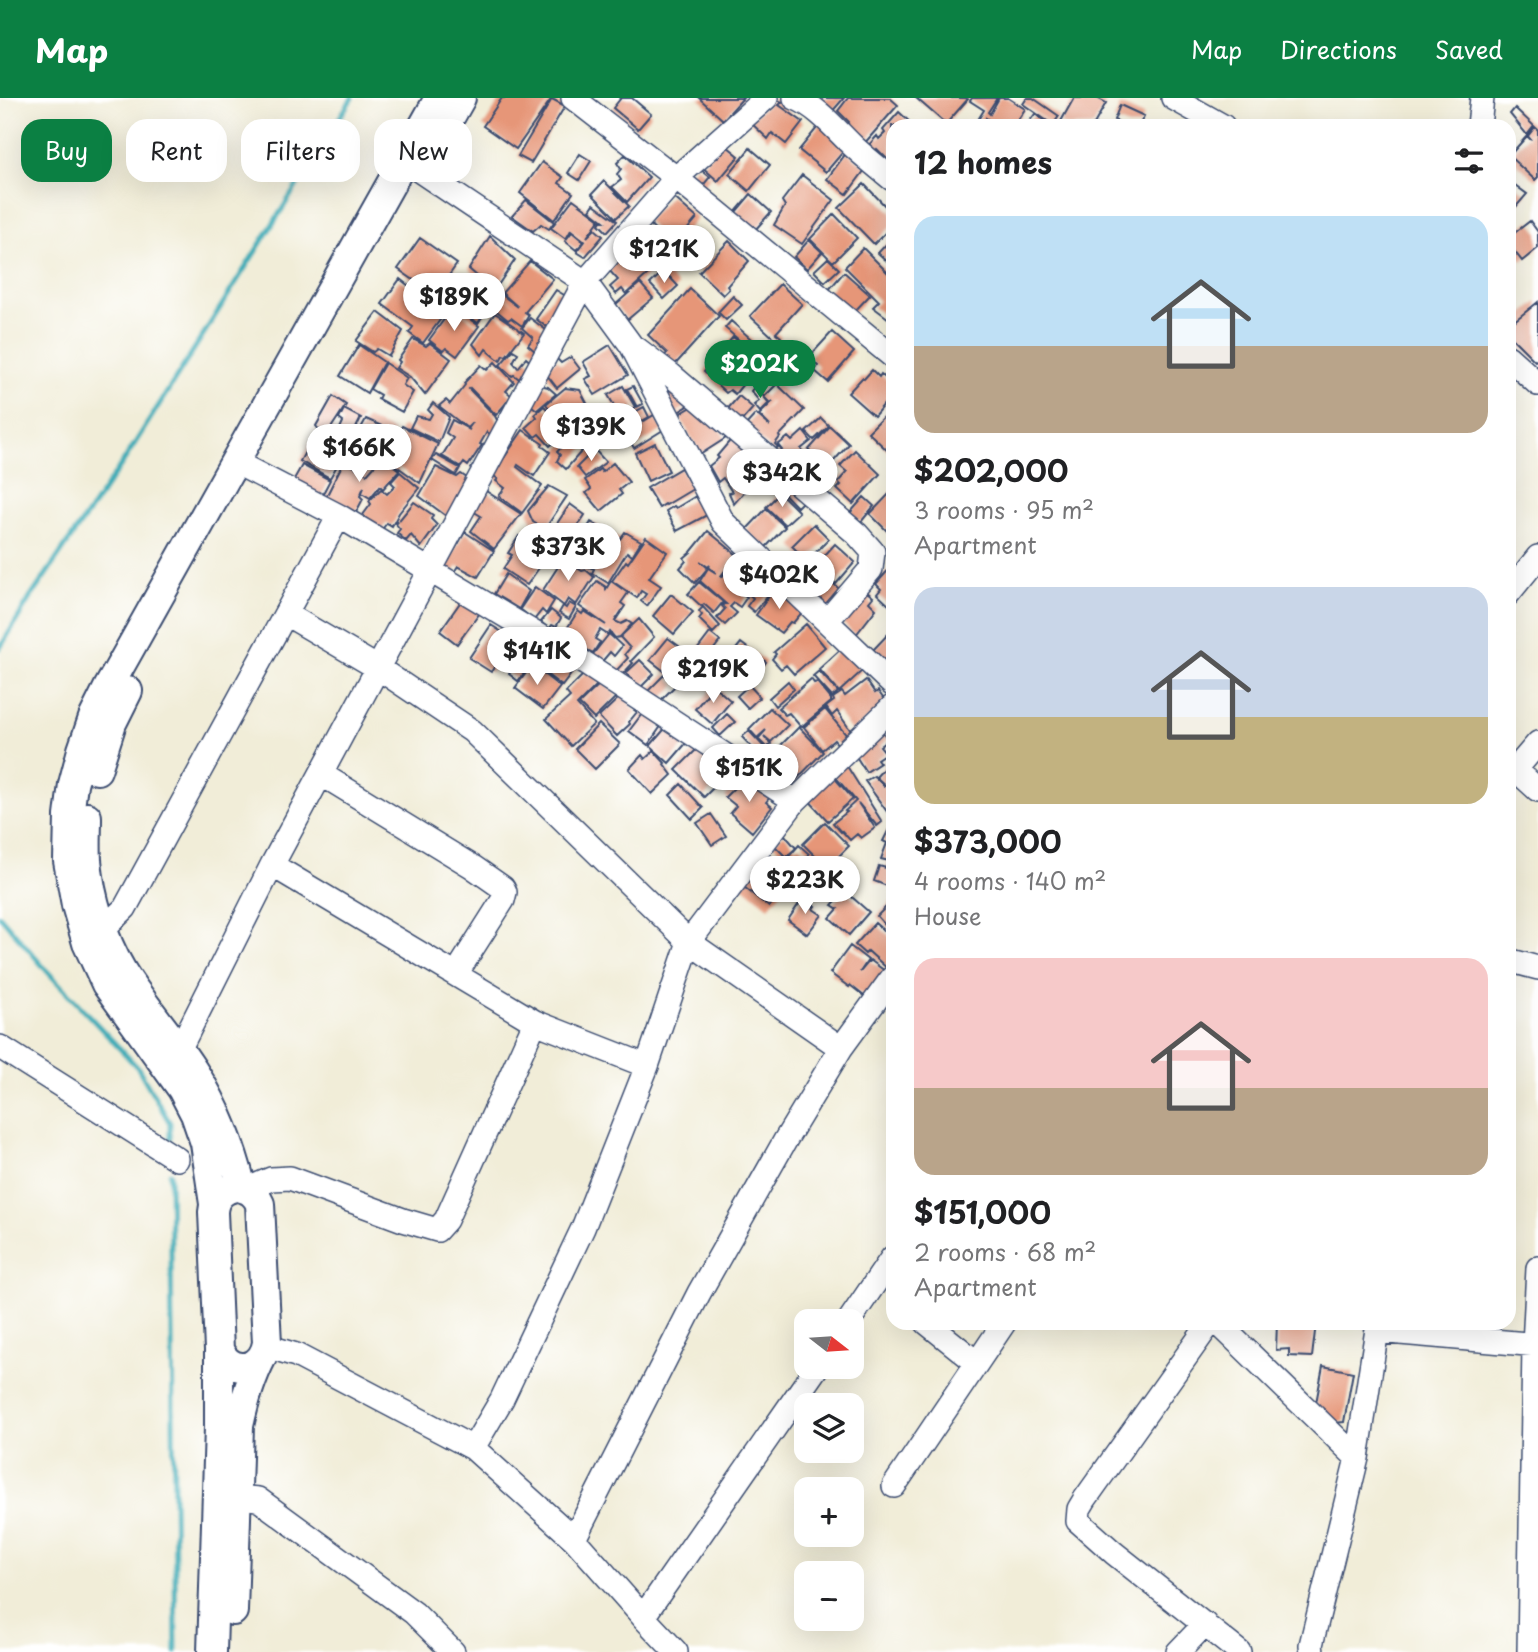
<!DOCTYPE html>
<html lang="en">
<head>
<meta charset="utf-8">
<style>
	:root { --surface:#fff; --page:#f2f2f2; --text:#202124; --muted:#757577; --accent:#0b8043 }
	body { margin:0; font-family:"Playpen Sans",sans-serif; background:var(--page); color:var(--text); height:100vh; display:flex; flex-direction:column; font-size:26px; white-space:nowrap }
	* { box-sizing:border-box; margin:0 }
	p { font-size:23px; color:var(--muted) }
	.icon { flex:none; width:38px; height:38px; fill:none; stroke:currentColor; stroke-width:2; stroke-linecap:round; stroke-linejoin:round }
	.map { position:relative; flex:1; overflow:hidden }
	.side { position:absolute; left:886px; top:21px; width:630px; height:1211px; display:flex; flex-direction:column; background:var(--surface); border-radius:21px; box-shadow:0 7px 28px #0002 }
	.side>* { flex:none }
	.top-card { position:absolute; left:21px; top:21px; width:665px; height:63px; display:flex; gap:14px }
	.needle { width:46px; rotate:107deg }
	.buttons { position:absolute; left:794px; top:1211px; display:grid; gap:14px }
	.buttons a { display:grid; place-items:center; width:70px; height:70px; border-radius:14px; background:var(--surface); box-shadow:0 7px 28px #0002; font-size:35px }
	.price { position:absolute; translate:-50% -60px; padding:0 16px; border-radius:24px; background:#fff; color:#222; font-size:23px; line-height:46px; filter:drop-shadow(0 2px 4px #0008) }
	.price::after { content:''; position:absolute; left:50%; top:42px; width:21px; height:16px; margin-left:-10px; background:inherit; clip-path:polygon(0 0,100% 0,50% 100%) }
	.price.on { background:var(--accent); color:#fff }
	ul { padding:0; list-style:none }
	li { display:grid; align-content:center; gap:14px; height:371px; padding:0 28px }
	li span { display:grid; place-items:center; height:217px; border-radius:21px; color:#555 }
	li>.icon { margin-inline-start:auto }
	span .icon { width:126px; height:126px; fill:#fffc; stroke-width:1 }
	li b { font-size:30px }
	h2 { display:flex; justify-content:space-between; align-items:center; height:84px; padding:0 28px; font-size:30px }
	.chip { padding:0 24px; border-radius:21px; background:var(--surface); box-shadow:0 7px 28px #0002; font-size:24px; line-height:63px }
	.chip.on { background:var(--accent); color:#fff }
	header { display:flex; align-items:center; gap:42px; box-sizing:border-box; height:98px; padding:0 35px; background:var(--accent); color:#fff }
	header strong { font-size:33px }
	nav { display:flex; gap:38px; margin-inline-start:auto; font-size:24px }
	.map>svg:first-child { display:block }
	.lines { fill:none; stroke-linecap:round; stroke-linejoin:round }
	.stream { stroke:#3cacb7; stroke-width:5 }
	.building { fill:#e69678 }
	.minor-casing { stroke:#3b4c70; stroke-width:26 }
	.tertiary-casing { stroke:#3b4c70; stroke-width:32 }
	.minor { stroke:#fff; stroke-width:23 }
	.tertiary { stroke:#fff; stroke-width:28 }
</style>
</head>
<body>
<header>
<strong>Map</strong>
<nav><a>Map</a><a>Directions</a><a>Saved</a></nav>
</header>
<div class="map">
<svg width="1538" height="1554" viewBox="0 0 1538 1554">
	<rect width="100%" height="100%" fill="#fff"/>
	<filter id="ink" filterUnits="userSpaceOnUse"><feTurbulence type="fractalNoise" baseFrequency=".0143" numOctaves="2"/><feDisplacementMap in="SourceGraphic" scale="14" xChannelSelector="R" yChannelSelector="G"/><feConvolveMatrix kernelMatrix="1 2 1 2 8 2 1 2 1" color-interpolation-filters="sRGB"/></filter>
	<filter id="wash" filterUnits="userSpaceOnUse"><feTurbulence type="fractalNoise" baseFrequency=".00686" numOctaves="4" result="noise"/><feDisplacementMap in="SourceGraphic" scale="28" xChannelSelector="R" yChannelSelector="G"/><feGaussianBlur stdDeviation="1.57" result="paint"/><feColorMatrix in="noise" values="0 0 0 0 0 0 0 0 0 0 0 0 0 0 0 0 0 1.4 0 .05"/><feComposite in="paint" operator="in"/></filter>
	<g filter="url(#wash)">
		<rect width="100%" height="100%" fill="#f1edd8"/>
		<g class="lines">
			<path class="stream" d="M0,550L30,500L125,361L352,0
				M0,818L46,872L138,970L170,1025V1040
				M170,1075L176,1554"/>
		</g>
		<g id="blocks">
			<path class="building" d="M502,0H552L516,51L483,28Z
				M621,0H632L651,16L638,31L613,10Z
				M699,0H743L723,22Z
				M775,0L782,4L779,7L803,24L786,46L772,35L768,41L749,23Z
				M810,0H844L830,16Z
				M848,0H890L898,7L863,47L845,31L849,24L838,13Z
				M916,0H966L968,1L946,26Z
				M972,0H997L988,14L990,16L999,0H1008L1025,11L1014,28H999L986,20V21L996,28H974L984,12L970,3Z
				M1027,0H1033L1059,18L1053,27L1023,6Z
				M1074,0H1097L1106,5L1093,28H1065L1060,25Z
				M552,1L565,8L531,65L518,58Z
				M1120,7L1144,18L1139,28H1128L1114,22Z
				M1515,10L1534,28L1527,37L1510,16Z
				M899,14L914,28H892V66L877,51L874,54L868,48L877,38L879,41L885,35L883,32Z
				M1035,16L1051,28H1026Z
				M821,25L848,48L826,74L799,52Z
				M1535,29L1538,32V79L1535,82L1509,58L1527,38L1531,42L1528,38Z
				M722,44L739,58L718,83L701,68Z
				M750,50L770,67L749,93L729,76Z
				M847,54L867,69L847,96L827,81Z
				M580,56L591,63L579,82L568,75Z
				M625,57L649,79L627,104L612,89L621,82L617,76L621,71L617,65Z
				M542,64L563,79L559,85L573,95L554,122L520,95Z
				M696,68L710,79L700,91L686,80Z
				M802,77L834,102L802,146L774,127L785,108L782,103Z
				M1508,82L1527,96L1508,118Z
				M604,83L629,108L616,120L592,96Z
				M864,86L892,115V128L874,146L839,110Z
				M751,96L771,114L755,132L735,115Z
				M671,97L697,120L672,150L647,123Z
				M573,101L600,121L587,139L595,131L603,138L585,159L577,154L586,142L585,143L571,132L566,141L551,130Z
				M526,102L554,124L549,131L541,126L533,133L512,118Z
				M594,106L617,123L607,134L599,126L601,123H604L590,112Z
				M834,116L857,140L833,164L810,141Z
				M1530,123L1538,134V150L1522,163L1508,145V140Z
				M572,134L584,144L576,152L565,143Z
				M490,138L515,162L494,193L469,171Z
				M420,140L457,166L435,197L398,171Z
				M892,140V168L878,155Z
				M809,142L822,154L807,171L794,159Z
				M729,143L749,163L727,188L729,191L723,197L699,174Z
				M638,144L658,167L626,196L622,191L616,196L610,189L618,182L608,171Z
				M863,150L892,179V218L889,221L873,209L879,203L845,169Z
				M828,160L839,171L825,184L814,173Z
				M530,163L553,181L525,214L529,217L522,228L511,220L508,222L492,209L502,197L518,209L502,195Z
				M664,173L678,188L664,201L650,186Z
				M844,174L870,197L852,216L827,194Z
				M400,181L432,206L435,207L439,204L448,211L423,245L409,235L413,229L382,206Z
				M465,181L494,201L478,225L449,204Z
				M640,185L653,200L627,222L615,207Z
				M780,186L802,206L776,235L781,239L778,244L750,218Z
				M690,191L719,218L672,270L662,260L667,255L648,237Z
				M556,192L569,200L548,230L536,221Z
				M733,198L742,207L726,222L718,214Z
				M1538,204V261L1535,263L1508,236V228Z
				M451,212L459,219L463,216L479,228L457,258L446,250L443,253L429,242Z
				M378,214L403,233L389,258L377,251L373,254L356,243Z
				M495,215L520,232L519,234L520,232L524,235L506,258L503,257L500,263L486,251L482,257L473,246Z
				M530,220L550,235L536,254L528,247L533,240L522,230Z
				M731,223L760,249L754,255L725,230Z
				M832,234L854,254L828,284L815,273L818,268L809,259Z
				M733,239L757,260L744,275L748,280L735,296L730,292L726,295L704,274Z
				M413,241L426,248L430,245L451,261L425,297L410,279L396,270L400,264L398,262Z
				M359,247L384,264L367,295L340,278Z
				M610,247L628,277L595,297L585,281L591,278L583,264Z
				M513,252L518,255L513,264L518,270L526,260L534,267L523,284L514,277L512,278L500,267Z
				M571,259L580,271L557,290L544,273L557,261L561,265Z
				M495,264L514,284L506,293L512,298L496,317L470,290L469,291L495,318L500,328L494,339L487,334L480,346L482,347L468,368L464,365L461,369L442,358L453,340L446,335L452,322L470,332L468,331L473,324L467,330L439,308L446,302L450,306L465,287L464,285L481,267L487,272Z
				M385,265L407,280L403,287L413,294L402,314L378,301L380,297L370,291Z
				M872,272L879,279L881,276L892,286V297L874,318L848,295L862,280L864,281Z
				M671,282L693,305L675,316L658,289Z
				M777,286L804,312L779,338L780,339L775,346L778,349L773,354L745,328L756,316L770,328L759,317L773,303L770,305L764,299Z
				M540,287L548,289L556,296L537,312L532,308L530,299Z
				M623,288L635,309L620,318L608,297Z
				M633,288L643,306L637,309L627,291Z
				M755,288L769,305L760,314L754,307L759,303L751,293Z
				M565,290L580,292L591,313L568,330L557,315L554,316L546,306Z
				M333,298L346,307L331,330L334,333L338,335L343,324L339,321L344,311L361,320L343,356L326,347L324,349L342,359L330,380L300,363L312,342L314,343L320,333L316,328Z
				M739,298L753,310L739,326L725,314Z
				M433,305L449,319L439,344L410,330L416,318L429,321L432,316L428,312Z
				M697,306L711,319L726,340L701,356L678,317Z
				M544,308L567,332L550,348L539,336L535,339L526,329L537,319L535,316Z
				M644,309L649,319L628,331L623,321Z
				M616,314L621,323L619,324L625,333L595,351L583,332Z
				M887,315L892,321V354L891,356L868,334Z
				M654,317L663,332L634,350L625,335Z
				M821,320L829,328L814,342L806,334Z
				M366,321L393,333L386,348L378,344L365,370L345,359Z
				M402,328L438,346L420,385L384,359L387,353L392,356L402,338L399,333Z
				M830,328L849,346L825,373L806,355Z
				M523,332L543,346L542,348L550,354L534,378L518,367L517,369L542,388L522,415L499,398L505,390L496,383L498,381L490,375L502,359L504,360Z
				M803,333L811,343L801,351L805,357L793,367L788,361L783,366L776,357L782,352L778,347L788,339L792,343Z
				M573,335L587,347L566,371L557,363L560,357L557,354Z
				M734,338L753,357L749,362L756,368L749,375L754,382L734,406L729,395L732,394L723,380L718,384L709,368L719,360L717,358Z
				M655,345L669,373L648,383L635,355Z
				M593,350L606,364L585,379L577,369L587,359L586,357Z
				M855,352L880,376L853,406L837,391L841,387L838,384L847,374L840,368Z
				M436,357L460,370L456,377L432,362Z
				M382,359L399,372L383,391L380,388L370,400L362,395L364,389L360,398L363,401L354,418L326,399L344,363L367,376Z
				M613,365L629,384L619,392L622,396L601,413L586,395L591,391L585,382L600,371L602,374Z
				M302,367L330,382L321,399L293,383Z
				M436,369L457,379L461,376L474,385L453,423L419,398Z
				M681,370L693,391L666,407L665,406L659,410L647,390Z
				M820,371L835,385L827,394L811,380Z
				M400,374L419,390L399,415L392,428L387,425L380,434L360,421L371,406L369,403L381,391L387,396L395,388L391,384Z
				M779,377L804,402L797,409L772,383Z
				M549,388L567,398L545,431L533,424L528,413Z
				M486,393L521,416L494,451L471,433L481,418L471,412Z
				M892,393V431L889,435L870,416Z
				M780,395L799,414L785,427L766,409Z
				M696,398L707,417L677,433L666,413L674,408L676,410Z
				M864,399L874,408L861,424L850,415Z
				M414,404L433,417L431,421L437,427L421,449L411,437L406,443L397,435L400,431L396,426Z
				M570,406L585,417L568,443L552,433Z
				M766,411L785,429L765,450L746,432Z
				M591,424L620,441L625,434L641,443L632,458L627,454L608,485L592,475L594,471L587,468L589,465L583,460L586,453L578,446Z
				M814,426L829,441L807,463L792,448Z
				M708,433L737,457L721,478L722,479L730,468L746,480L738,490L728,484L747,499L740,509L734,505L730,509L737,515L725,527L717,520L725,511L722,508L724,506H726L700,483L708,470L716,475L709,469L710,467L708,469L700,463L708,470L695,485L680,470L686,463L684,460L691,454Z
				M465,434L494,453L478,479L458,468L454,474L444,470Z
				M519,438L548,457L527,487L503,471L512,457L508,455Z
				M646,439L667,454L649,480L661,488L647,508L641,503L646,496L641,493L637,500L612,483L626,463L628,465Z
				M835,446L855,464L836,486L815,468Z
				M563,461L582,473L586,472L594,479L576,507L568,501L564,508L543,492Z
				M813,468L844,495L830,512L799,485Z
				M892,468V510L877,496L881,491L876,486Z
				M506,476L529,493L519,511L494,496Z
				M756,476L773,491L754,514L747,508L753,500L745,493L753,484L750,482Z
				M597,483L606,489V491L611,483L628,495L621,505L625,508L615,523L621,526L627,523L632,526L620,539L615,540L610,534L608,537L600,532L595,541L600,544L593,555L587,552L585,555L561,540L578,513L582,516L584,513L606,527L579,508Z
				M699,484L723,504L714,515L704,506L701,508L688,496Z
				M535,489L554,503L546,516L542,512L534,522L520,511Z
				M862,490L873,499L869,504L876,511L855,538L836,518Z
				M774,491L804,512L793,525L790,524L781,535L756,517Z
				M671,496L693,514L674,536L653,518Z
				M464,499L482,512L457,546L440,533Z
				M569,505L576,509L569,521L559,515L563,508L566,510Z
				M703,509L720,528L713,535L699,521L702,517L699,513Z
				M551,512L561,520L556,529L552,527L549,531L541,524Z
				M639,521L654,539L631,563L633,565L620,579L615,574L628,560L625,556L630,550L620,539Z
				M806,526L825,549L794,576L786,567L781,571L772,561L776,556L774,554Z
				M491,527L513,541L491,574L469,560Z
				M892,532V573L872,553Z
				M710,535L720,543L704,564L694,556Z
				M609,536L622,548L614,558L610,554L599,567L590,560Z
				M529,537L540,546L529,560L518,552Z
				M668,540L691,557L673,580L650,562Z
				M741,545L766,564L749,586L724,566Z
				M842,550L862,573L839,594L819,571Z
				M550,552L575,571L562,588L537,569Z
				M522,557L532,565L518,583L509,576Z
				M640,562L654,576L640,590L626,575Z
				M532,567L560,589L543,611L515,590Z
				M589,571L601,583L577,607L594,626L571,648L546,621L570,599L566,594Z
				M819,573L838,594L832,599L813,578Z
				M665,576L676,587L657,606L646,595Z
				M811,581L814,585L817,584L831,601V604L801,629L789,615L785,617L778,610Z
				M866,582L875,595L878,593L888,607L851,633L837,613L832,618L826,609L834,603L833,600L842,594L845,598Z
				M603,583L617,598L594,621L579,606Z
				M788,583L794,591L775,608L769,600Z
				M749,587L760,599L748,610L737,598Z
				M714,588L731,603L712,626L695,611Z
				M625,594L631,609L637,614L629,624L630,626L617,638L599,619Z
				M648,608L666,621L648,647L629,633Z
				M770,610L788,627L771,644L764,638L771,646L767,650L758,641L766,632L757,640L749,631Z
				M825,611L848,639L838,647L834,642L822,652L804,629Z
				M727,616L735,624L720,638L713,630Z
				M599,626L620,646L595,671L575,651Z
				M669,626L688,643L669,665L650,648Z
				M799,629L823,654L790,688L765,663Z
				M881,631L888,642L880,648L886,655L877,661L880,665L866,674L852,652Z
				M749,633L766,651L760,658L742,639Z
				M701,647L728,675L704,699L676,672Z
				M654,653L665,665L664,666L672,677L652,696L629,671L642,657L645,661Z
				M892,659V711L888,715L865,683L874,678L884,688L885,687L876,679L886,668L884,666Z
				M845,665L882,724L877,728L858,705L875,730L861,740L857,736L850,742L842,733L841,734L833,725L847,714L845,713L856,703L832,675Z
				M831,676L853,701L828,723L805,698Z
				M745,679L770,699L766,704L772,709L752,734L730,715L736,708L725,699Z
				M681,686L703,710L692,721L670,697Z
				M711,716L726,738L712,747L697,725Z
				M825,724L849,748L827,770L803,746Z
				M890,729L892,730V790L874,783L879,768L886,770L889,763L881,761L887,745L883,743Z
				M784,736L796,750L786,759L773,746Z
				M799,747L809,756L805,761L817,772L799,794L794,789L790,793L777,782L781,778L775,773L770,780L754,767L761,757L779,770Z
				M752,768L783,792L769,809L739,785Z
				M845,793L869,814L849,837L830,820L838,811L832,807Z
				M803,800L815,808L813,811L822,817L807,836L788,822Z
				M892,803V835L877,818Z
				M875,825L892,840V870L890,873L868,853L865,856L855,847Z
				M850,848L868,862L860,874L870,862L889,876L869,902L850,887L849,889L830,875Z
				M1277,1225H1316L1312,1259L1289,1258V1251L1276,1252Z
				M1323,1268L1353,1274L1344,1324L1333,1325L1316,1305Z"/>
		</g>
	</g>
	<g filter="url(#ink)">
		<use href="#blocks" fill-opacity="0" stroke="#3b4c70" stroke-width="2"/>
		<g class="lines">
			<g class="minor-casing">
				<path id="minor" d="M573,0L676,80L892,258
					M795,0C818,9 836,32 854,49C866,60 880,71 892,81
					M1173,0L1223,28
					M1479,28L1482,0
					M405,63L585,184L631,247L723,424L892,586
					M637,251L671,277L857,436L873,454L871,471L827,523
					M1508,259L1538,286
					M235,364L339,418L586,566L795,703
					M1508,496L1538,459
					M286,516L378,570L472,633L689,844L841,950
					M1516,672L1538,692
					M321,676L473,769L503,790L505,794L503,802L456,876
					M1508,680L1538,645
					M272,767L535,924L647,968
					M90,835L103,831L125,810L339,418
					M1508,862L1538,870
					M0,949L177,1061
					M168,960L179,952L272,767L585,184L676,80L766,0
					M248,1091L271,1081L290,1080L403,1122L437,1132L446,1122L535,924
					M849,1223L892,1160
					M927,1225L977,1265
					M1210,1225L1085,1401L1079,1411L1078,1423L1114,1455L1239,1554
					M1218,1225L1357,1360
					M1377,1233L1538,1247
					M266,1248L296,1257L473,1350L574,1441L643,1519L676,1554
					M473,1350L502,1301L583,1130L647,968L689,844L795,703L892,609
					M894,1388L1004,1225
					M237,1399L258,1401L414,1515L453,1554
					M574,1441L699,1195L786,1041L841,950L892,880
					M643,1519L817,1269
					M1178,1554L1205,1526
					M1312,1554L1311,1547L1357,1360L1378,1225
					M1529,1554L1534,1247L1538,1170"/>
			</g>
			<g class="tertiary-casing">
				<path id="tertiary" d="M439,39L461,0
					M97,672L112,625L128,593
					M87,719C87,733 86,748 87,762C90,799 103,841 122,873C144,909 174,941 196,977C218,1012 232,1050 242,1090
					M237,1089C249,1091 255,1095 260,1106L267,1245C262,1273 232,1278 219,1252L213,1114C214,1099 223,1091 237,1089Z
					M214,1106L205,1045L195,1016L182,991L106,886L87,845L76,807L68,763L69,718L73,686L82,652L93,620L109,588L439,0
					M233,1513L239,1328C244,1304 250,1282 262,1259
					M212,1554L219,1329V1252"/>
			</g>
			<use href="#minor" class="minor"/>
			<use href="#tertiary" class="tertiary"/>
		</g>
	</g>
</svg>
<div class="buttons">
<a><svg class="needle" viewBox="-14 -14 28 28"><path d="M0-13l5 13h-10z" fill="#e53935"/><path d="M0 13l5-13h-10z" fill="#757577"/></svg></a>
<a><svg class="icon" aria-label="layers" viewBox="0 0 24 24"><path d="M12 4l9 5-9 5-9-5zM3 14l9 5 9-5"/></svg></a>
<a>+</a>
<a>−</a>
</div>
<b class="price" style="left:664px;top:187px">$121K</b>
<b class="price" style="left:454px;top:235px">$189K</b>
<b class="price on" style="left:760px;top:302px">$202K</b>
<b class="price" style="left:591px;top:365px">$139K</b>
<b class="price" style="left:359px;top:386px">$166K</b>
<b class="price" style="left:782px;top:411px">$342K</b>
<b class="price" style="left:568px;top:485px">$373K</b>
<b class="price" style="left:779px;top:513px">$402K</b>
<b class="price" style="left:537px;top:589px">$141K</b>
<b class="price" style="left:713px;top:607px">$219K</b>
<b class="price" style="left:749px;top:706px">$151K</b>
<b class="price" style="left:805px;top:818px">$223K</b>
<div class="top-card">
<a class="chip on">Buy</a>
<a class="chip">Rent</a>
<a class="chip">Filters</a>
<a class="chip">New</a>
</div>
<section class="side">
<h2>12 homes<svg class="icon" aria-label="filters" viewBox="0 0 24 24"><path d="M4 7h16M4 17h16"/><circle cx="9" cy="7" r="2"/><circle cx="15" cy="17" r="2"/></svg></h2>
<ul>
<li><span style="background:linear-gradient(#bfe0f5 60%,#b9a48a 0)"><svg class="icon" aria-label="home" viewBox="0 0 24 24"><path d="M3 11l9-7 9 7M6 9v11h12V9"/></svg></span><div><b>$202,000</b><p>3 rooms · 95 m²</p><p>Apartment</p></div></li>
<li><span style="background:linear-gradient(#c9d6e8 60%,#c2b280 0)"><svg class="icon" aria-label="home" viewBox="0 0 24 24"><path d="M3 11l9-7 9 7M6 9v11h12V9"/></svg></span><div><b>$373,000</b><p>4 rooms · 140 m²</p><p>House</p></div></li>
<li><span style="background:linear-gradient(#f6c9c9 60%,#b9a48a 0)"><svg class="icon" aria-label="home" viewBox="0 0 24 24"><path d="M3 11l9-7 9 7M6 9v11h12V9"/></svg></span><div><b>$151,000</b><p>2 rooms · 68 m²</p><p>Apartment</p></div></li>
</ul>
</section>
</div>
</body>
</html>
